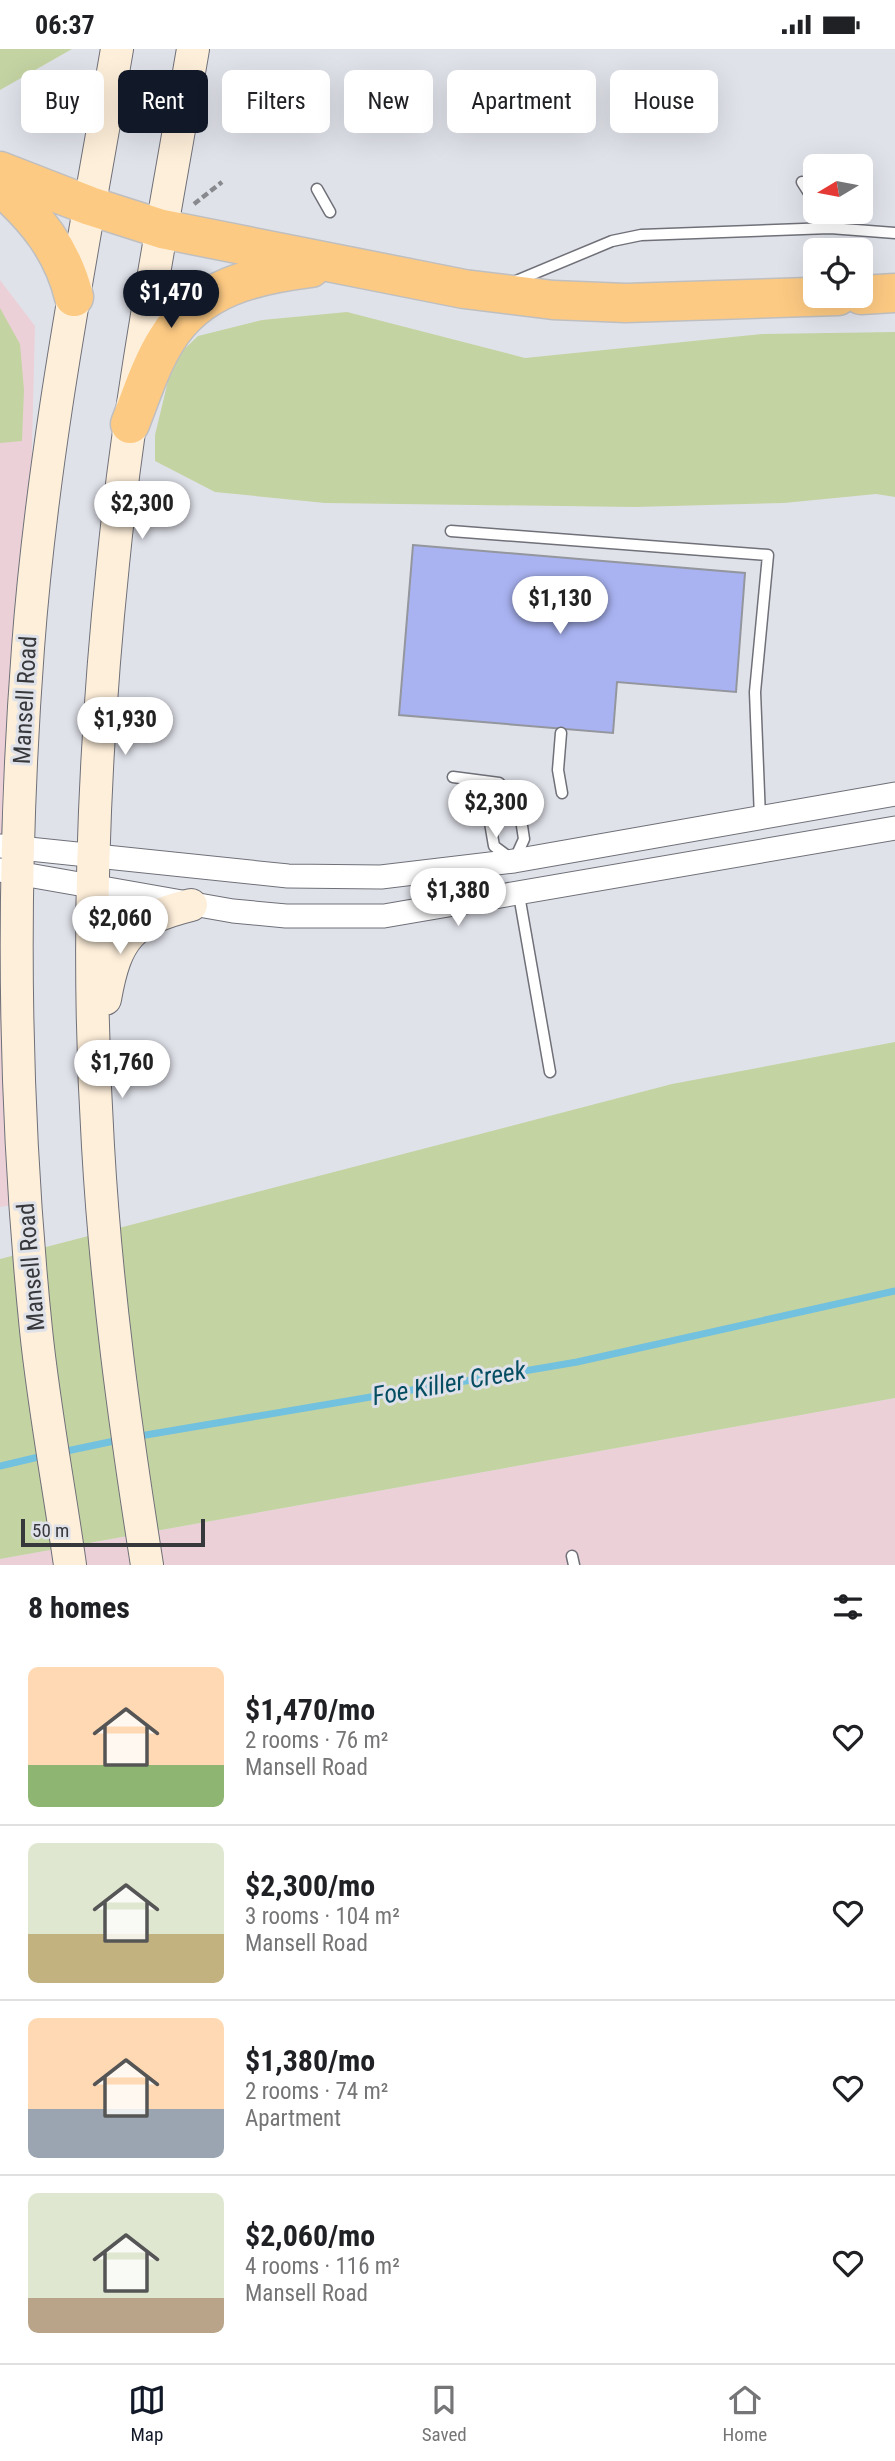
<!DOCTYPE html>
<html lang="en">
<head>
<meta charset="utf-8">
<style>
	:root { --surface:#fff; --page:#f6f6f6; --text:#202124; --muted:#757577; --line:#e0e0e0; --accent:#111827 }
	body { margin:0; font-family:"Roboto Condensed",sans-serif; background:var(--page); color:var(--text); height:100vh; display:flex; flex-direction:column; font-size:26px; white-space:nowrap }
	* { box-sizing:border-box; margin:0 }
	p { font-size:23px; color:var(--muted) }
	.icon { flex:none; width:38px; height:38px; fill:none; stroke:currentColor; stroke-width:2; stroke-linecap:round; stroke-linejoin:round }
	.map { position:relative; height:1516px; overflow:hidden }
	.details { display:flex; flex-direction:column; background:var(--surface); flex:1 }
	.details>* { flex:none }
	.banner { position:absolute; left:21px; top:21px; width:854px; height:63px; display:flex; gap:14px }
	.needle { width:46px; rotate:260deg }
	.controls { position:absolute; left:803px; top:105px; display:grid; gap:14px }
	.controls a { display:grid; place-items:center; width:70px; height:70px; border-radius:10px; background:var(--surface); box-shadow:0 7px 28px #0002; font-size:35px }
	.scale { position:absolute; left:21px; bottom:18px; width:184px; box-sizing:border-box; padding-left:7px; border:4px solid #37383b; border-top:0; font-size:19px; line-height:24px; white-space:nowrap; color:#37383b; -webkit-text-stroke:5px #e0e2ea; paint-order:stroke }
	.price { position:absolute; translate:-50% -60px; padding:0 16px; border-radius:24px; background:#fff; color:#222; font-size:23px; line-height:46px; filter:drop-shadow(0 2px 4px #0008) }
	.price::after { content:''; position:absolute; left:50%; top:42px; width:21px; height:16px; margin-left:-10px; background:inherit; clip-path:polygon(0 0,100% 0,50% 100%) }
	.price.on { background:var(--accent); color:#fff }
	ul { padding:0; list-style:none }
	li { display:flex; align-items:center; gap:21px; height:175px; padding:0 28px }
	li+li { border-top:2px solid var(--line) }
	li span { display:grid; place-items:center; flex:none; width:196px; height:140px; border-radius:10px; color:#555 }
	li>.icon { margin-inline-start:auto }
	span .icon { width:84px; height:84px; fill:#fffc; stroke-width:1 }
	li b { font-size:30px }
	h2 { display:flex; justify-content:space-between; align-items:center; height:84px; padding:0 28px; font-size:30px }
	.tag { padding:0 24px; border-radius:10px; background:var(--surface); box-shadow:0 7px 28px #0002; font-size:24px; line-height:63px }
	.tag.on { background:var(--accent); color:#fff }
	.status { display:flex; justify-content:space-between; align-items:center; height:49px; padding:0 35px; background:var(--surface); direction:ltr }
	.status svg { height:19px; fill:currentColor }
	.menu { display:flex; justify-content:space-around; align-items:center; height:98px; border-top:2px solid var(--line); background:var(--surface); font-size:19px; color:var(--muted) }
	.menu a { display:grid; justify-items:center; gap:4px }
	.menu .on { color:var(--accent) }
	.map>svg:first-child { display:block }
	.commercial { fill:#ebd1d7 }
	.green { fill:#c4d3a2 }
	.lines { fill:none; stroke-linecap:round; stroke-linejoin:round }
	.stream { stroke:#72c1df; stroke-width:7 }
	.building { fill:#a9b3f1; stroke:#94969e; stroke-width:2 }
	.lane-casing { stroke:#6f7078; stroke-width:13 }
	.street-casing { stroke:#6f7078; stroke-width:25 }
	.secondary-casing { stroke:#6f7078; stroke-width:34 }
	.highway-casing { stroke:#bfbfc0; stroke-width:41 }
	.path { stroke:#88898e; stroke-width:4.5; stroke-dasharray:7 3.5; stroke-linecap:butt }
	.lane { stroke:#fff; stroke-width:10 }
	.street { stroke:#fff; stroke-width:23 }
	.secondary { stroke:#feefda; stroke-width:32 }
	.highway { stroke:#fdca83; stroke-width:38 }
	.labels { text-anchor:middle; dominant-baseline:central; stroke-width:6; stroke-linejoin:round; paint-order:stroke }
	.street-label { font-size:24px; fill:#37383b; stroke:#e0e2ea }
	.water-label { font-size:26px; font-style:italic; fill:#054d61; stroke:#e0e2ea }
</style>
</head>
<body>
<div class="status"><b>06:37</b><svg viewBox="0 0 49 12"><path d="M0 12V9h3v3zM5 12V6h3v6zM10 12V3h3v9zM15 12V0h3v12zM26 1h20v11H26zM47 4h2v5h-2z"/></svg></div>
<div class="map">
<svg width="895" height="1516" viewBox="0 0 895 1516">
	<rect width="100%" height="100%" fill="#e0e2ea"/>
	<path class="commercial" d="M0,231L35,277L13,1156L0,1158Z
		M895,1349V1516H0V1510Z"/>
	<path class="green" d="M0,0H72L0,41Z
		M0,259L20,295L24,341L22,392L0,394Z
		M347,263L525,309L762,285L895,283V448L876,445L784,454L635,458L325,454L215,443L155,412V386L173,311L198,287L262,271Z
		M895,993V1349L0,1510V1210L672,1035Z"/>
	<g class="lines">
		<path class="stream" d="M134,1388L577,1313L895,1242
			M62,1403L119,1391
			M0,1417L47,1406"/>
	</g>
	<path class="building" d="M413,496L745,524L736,643L617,633L613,684L399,666Z"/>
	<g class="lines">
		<g class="lane-casing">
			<path id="lane" d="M802,133L816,155
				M317,140L330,163
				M820,163L830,179
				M516,232L612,192L641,186L830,179L895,184
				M451,482L768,506L755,643L760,769
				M561,684L558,721L562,744
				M453,728L499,734L518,751L524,790L514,812L494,797L487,756L499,734
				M519,846L550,1023
				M572,1507L574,1516"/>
		</g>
		<g class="street-casing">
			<path id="street" d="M0,797L288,827L381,828L514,812L895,745
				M0,821L233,862L286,867H384L895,779"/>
		</g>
		<g class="secondary-casing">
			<path id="secondary" d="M105,950C116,888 131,871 191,856
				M70,1516C59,1438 44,1359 36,1281C13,1055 11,825 28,599C43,397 83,199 117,0
				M147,1516C125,1377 106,1238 98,1097C86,904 93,708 113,515C130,342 164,171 193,0"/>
		</g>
		<g class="highway-casing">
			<path id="highway" d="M0,122L90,157L162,180L464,240L553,251L626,254L838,247
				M0,137C36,168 63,202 74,248
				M861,246L895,244
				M130,375C141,347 151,315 167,290C199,238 255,226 311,219"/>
		</g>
		<path class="path" d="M194,155L222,133"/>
		<use href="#lane" class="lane"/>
		<use href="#street" class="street"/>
		<use href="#secondary" class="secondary"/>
		<use href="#highway" class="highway"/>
	</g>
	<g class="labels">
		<g class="street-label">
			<text transform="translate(25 651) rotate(-87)">Mansell Road</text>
			<text transform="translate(31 1218) rotate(-95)">Mansell Road</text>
		</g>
		<g class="water-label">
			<text transform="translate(449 1334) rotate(-10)">Foe Killer Creek</text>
		</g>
	</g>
</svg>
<div class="controls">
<a><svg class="needle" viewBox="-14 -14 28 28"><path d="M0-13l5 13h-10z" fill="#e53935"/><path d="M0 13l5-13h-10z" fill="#757577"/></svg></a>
<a><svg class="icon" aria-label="locate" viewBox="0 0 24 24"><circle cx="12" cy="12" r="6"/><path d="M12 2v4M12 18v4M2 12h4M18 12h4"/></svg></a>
</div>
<div class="scale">50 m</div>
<b class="price on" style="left:171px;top:281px">$1,470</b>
<b class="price" style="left:142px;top:492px">$2,300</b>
<b class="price" style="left:560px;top:587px">$1,130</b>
<b class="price" style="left:125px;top:708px">$1,930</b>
<b class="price" style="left:496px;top:791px">$2,300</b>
<b class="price" style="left:458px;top:879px">$1,380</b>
<b class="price" style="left:120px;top:907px">$2,060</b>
<b class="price" style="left:122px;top:1051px">$1,760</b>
<div class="banner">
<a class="tag">Buy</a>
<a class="tag on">Rent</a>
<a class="tag">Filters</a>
<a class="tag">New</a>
<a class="tag">Apartment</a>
<a class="tag">House</a>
</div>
</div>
<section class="details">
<h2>8 homes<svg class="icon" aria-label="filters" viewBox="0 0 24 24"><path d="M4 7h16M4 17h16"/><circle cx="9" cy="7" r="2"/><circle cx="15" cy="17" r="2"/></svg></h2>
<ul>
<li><span style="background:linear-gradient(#ffd9b3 70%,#8fb573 0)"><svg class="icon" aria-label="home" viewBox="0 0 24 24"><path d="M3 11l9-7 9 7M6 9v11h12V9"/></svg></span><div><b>$1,470/mo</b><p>2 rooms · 76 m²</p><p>Mansell Road</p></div><svg class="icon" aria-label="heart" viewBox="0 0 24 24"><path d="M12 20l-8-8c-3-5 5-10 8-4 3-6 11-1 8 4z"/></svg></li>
<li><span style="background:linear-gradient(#dfe7d0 65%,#c2b280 0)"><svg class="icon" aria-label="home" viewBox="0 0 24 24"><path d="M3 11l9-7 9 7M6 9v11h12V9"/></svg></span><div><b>$2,300/mo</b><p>3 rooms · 104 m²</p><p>Mansell Road</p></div><svg class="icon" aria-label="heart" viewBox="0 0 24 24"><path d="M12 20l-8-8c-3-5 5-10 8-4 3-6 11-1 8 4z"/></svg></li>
<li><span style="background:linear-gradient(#ffd9b3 65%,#9aa5b1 0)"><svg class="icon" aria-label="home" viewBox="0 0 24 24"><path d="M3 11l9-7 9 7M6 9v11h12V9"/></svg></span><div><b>$1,380/mo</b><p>2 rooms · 74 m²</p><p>Apartment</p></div><svg class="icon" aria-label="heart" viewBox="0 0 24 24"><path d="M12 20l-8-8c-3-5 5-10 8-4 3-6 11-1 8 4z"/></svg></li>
<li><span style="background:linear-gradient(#dfe7d0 75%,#b9a48a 0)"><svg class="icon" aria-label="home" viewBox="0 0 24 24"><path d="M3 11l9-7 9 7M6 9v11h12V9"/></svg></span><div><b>$2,060/mo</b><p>4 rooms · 116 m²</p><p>Mansell Road</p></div><svg class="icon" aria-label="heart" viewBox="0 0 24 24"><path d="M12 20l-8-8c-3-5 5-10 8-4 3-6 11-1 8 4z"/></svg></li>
</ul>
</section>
<nav class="menu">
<a class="on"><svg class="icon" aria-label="map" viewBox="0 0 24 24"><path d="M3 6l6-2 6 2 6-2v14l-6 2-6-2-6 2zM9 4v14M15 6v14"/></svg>Map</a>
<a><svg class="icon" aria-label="saved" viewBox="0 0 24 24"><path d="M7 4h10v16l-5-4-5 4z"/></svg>Saved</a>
<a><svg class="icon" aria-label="home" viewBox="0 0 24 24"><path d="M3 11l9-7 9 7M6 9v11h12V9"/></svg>Home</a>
</nav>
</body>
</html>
